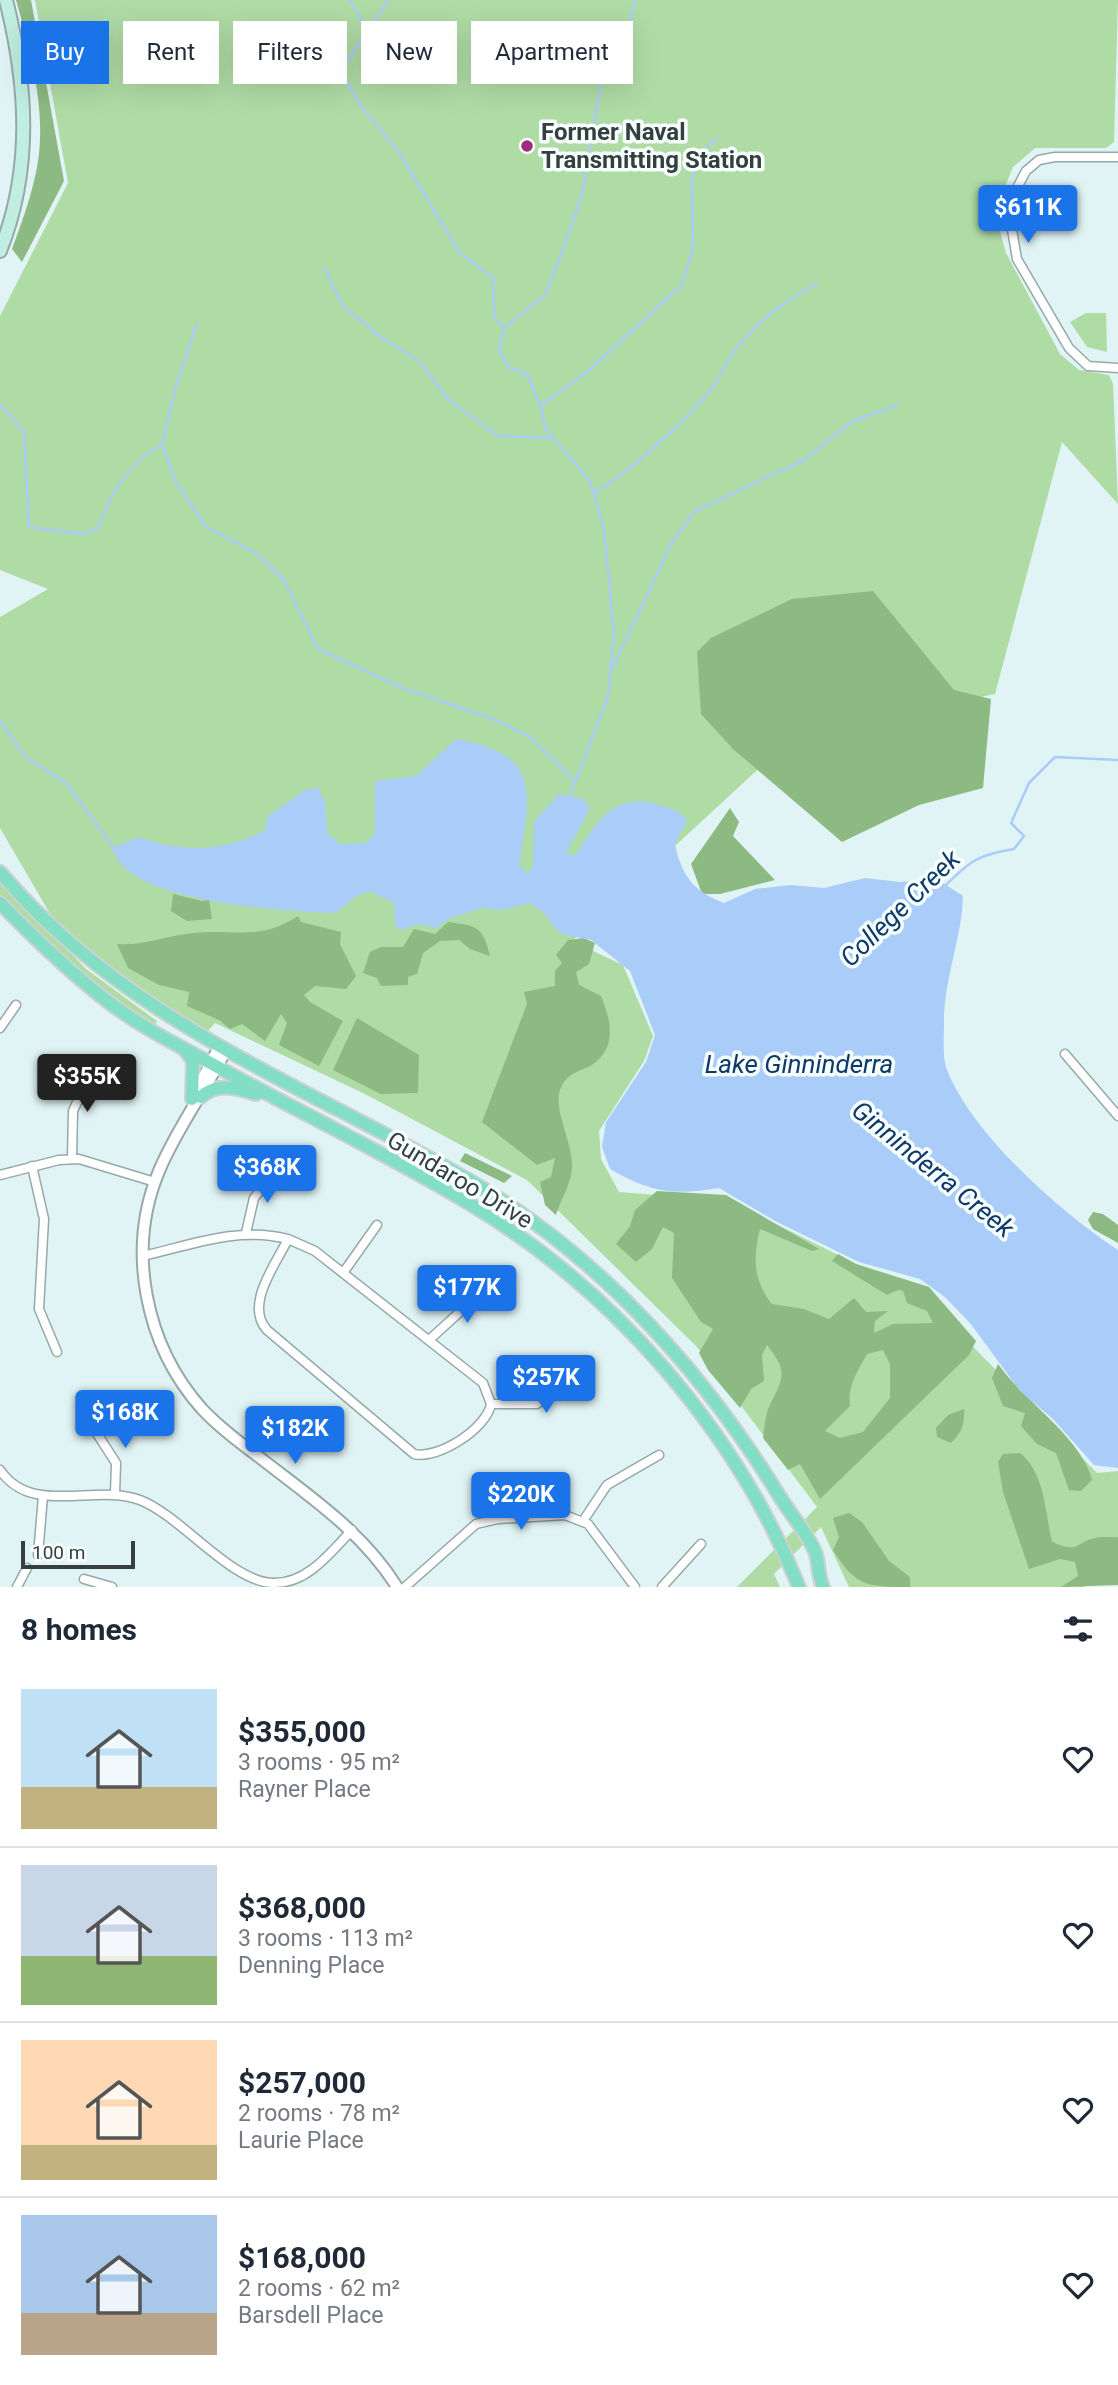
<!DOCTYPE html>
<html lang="en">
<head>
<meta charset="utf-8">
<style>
	:root { --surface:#fff; --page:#f2f2f3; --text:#1f2937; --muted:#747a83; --line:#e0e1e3; --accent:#1a73e8 }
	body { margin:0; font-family:Roboto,sans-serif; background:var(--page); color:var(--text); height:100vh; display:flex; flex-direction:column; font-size:26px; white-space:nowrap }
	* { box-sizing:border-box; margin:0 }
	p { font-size:23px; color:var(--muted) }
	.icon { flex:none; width:38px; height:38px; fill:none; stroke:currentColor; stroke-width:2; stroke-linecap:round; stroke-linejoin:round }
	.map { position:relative; height:1587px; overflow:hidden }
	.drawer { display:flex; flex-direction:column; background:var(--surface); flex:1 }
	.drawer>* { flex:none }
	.guide { position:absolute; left:21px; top:21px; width:700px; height:63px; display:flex; gap:14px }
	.scale { position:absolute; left:21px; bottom:18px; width:114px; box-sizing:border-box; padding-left:7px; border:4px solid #363e3e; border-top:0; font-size:19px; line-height:24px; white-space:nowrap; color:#363e3e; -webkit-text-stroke:5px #f7ffff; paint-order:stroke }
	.price { position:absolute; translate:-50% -60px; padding:0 16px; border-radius:7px; background:var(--accent); color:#fff; font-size:23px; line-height:46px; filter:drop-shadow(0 2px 4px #0008) }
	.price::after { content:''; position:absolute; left:50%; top:42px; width:21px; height:16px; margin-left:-10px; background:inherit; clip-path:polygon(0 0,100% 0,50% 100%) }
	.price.active { background:#222; color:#fff }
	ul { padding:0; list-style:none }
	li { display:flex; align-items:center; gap:21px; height:175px; padding:0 21px }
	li+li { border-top:2px solid var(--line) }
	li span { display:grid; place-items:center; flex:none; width:196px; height:140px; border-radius:0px; color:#555 }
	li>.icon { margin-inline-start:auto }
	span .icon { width:84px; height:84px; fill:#fffc; stroke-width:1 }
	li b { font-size:30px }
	h2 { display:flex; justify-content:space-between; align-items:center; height:84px; padding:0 21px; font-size:30px }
	.tag { padding:0 24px; border-radius:0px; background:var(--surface); box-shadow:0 7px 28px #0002; font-size:24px; line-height:63px }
	.tag.active { background:var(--accent); color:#fff }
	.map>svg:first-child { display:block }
	.green { fill:#afdba5 }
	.forest { fill:#8db982; fill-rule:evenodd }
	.water { fill:#aaccf9 }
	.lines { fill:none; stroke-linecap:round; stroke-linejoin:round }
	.stream { stroke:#aaccf9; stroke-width:2.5 }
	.minor-casing { stroke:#96a8a8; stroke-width:11 }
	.tertiary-casing { stroke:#96a8a8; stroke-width:14 }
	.secondary-casing { stroke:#96a8a8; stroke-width:16 }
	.primary-casing { stroke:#cfd1d1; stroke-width:16 }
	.minor { stroke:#fff; stroke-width:8 }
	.tertiary { stroke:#fff; stroke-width:10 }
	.secondary { stroke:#c0eee1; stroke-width:12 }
	.primary { stroke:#82dec4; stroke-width:12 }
	.poi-dot { fill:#a22980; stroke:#f7ffff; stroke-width:2.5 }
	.labels { text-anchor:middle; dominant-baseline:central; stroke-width:7; stroke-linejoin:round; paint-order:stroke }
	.poi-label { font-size:24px; font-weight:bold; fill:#363e3e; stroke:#f7ffff; text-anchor:start }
	.street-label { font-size:24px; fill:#363e3e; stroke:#f7ffff }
	.water-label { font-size:26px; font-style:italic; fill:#10396a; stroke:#f7ffff }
</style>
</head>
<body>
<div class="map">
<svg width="1118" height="1587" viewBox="0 0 1118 1587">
	<rect width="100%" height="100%" fill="#e1f4f5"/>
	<path class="green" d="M35,0H1118L1114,142L1106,148H1035L1013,167L999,201L998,224L1006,253L1060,354L1079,370L1109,375L1113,384L1118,504L1062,442L995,694L795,735L572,941L623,965L653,1036L644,1061L599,1131L601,1159L619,1192L730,1201L926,1299L1097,1473L1118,1471V1571L1084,1587H849L821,1527L774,1574L780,1587H737L817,1507L697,1347L527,1180L365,1094L215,1023L208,1031L170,1010L107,966L53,919L0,828V617L48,589L0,570V316L68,183Z
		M1086,313H1106L1107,352L1087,347L1070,322Z
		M0,878L86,969L157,1021L154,1027C98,989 47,945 0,896Z"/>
	<path class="forest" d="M16,0H31L64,181L22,262L12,249C25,214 39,176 40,139C42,95 28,42 16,0Z
		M873,591L954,690L991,699L983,788L919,805L842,842L733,749L701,714L697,652L711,638L792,599Z
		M730,808L739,822L733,836L775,880L720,894H702L691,864Z
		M173,894L202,901L209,900L212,919L187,921L171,911Z
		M298,916L301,922L341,932L340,944L356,976L346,989L315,986L304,995L310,1002L343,1021L319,1066L279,1045L287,1023L281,1014L265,1041L242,1024L230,1029L219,1020L187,1006L189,992L159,985L128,968L117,944C141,946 163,937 186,934C230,927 257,943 298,916Z
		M448,922C477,926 483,926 490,956L470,949L459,940L440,941L423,953L417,974L408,977V985L381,986L377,978L363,973L370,952L381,947H403L414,929L435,934Z
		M584,938L595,943L589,964L576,972L579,985L601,996C610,1018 617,1043 597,1061C584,1073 569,1068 560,1090C553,1110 574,1145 572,1169C571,1184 560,1201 556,1215L545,1205L540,1182L551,1177L555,1158L537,1165L482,1122L527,1004L524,992L555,986V971L562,963L556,955L568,940Z
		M357,1018L419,1055L418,1093L381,1094L333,1070Z
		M465,1153L512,1176L504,1183L460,1161Z
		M657,1191L726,1195L819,1249L812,1251L760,1229C753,1257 753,1281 772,1304L804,1309L829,1319L854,1298L866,1312L888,1311L875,1321L874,1333L893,1324L933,1323L927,1311L907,1303L903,1291L898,1290L887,1295L832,1261L838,1254L856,1264L929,1287L976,1341L969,1355L820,1499L800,1464L788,1470L763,1438C765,1427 765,1414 770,1405C784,1376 788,1372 767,1345L762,1355L764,1381L751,1389L740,1408L708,1370L699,1353L713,1329L701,1322L672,1278L674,1233L663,1227L652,1249L636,1262L616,1244L630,1226L635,1210ZM883,1350L890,1364V1398L863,1432L840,1438L825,1431L850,1406C847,1386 858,1371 867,1354Z
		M1093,1212L1103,1214L1118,1225V1243L1093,1229L1088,1220Z
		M998,1364C1024,1401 1082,1438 1092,1480L1081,1491L1069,1490L1056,1453L1037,1444L1021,1426L1025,1413L1003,1406L992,1378Z
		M964,1409C965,1424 962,1432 951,1443L937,1437L936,1428L948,1415Z
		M1020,1453C1045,1473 1045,1512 1052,1542C1081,1554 1073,1543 1095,1538C1102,1536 1111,1538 1118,1537V1585L1061,1587L1078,1576L1075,1562L1060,1559L1029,1569L1003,1492L998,1462L1003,1454Z
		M849,1513L862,1522L889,1561L910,1577V1587C868,1587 856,1587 833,1550L839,1537L833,1518Z"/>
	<path class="water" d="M456,739C545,755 529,794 519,865L528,874L533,865L534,822L559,794L583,799L590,808L566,853L575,856C598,823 611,791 659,805C671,808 678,810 687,820L675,844C681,875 694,892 724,903L755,889L791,885L824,888L865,878L900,882L937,879L963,896C962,938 944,979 944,1022C944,1036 942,1057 947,1070C973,1135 1060,1212 1118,1250V1468L1094,1465L1053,1419L1020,1391L970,1323L945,1297L920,1279L859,1262L777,1222L719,1188C673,1196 650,1192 610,1169L602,1147L606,1122L646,1062L655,1035L630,971L591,940L565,935L556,929L544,913L530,903L500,910L482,908L450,918L436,928L420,924L399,930L395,923L394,903L370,891L356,896L336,913C283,911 161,904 123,866C118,861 115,853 111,848L139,837C182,853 225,852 265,830L268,816L304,791L318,787L325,803L327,833L340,844L366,843L375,834V781L416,776Z"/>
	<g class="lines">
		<path class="stream" d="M350,0L367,30L341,73L364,110L399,152L459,252L493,278L494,317L504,328L499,350L508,367L527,374L540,405L546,429L590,481L604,529L614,634L608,696L570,796
			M367,30L389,0
			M324,268L343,306L382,338L419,361L448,399L475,419L498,436L553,438
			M197,324L175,389L162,445L176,482L206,527L256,553L284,580L318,649L403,688L493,719L529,736L575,781
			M504,328L545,295L561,255L582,195L601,81L629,28L635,0
			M0,404L24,432L29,527L83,534L98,528C110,495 130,461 162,445
			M541,405L587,372L682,285L693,248L692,179L697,157L717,138
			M594,494C633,468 689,420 716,382C723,372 728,360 735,350C757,320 786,301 817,283
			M612,669L672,542L695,511L804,460L853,421L898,405
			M0,720L25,757L66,783L114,848
			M944,887C970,861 977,855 1014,849L1024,836L1011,823L1029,783L1055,757L1118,760"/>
		<g class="minor-casing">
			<path id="minor" d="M1118,157H1055L1039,160L1026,171L1018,186L1010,218L1017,259L1069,348L1088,366L1118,368
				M0,1028L16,1005
				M1065,1054L1118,1116
				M72,1158L73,1111L93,1068
				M32,1166L44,1219L39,1309L57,1352
				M0,1175L59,1160L79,1159L155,1182
				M246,1233L254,1198L275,1172
				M143,1256C191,1245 238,1226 288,1239C276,1264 244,1305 267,1330L414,1454C438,1460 487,1428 491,1404L483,1383L315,1251L288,1239
				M343,1273L377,1225
				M429,1340L485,1289
				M491,1404H537L580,1368
				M87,1418L116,1463L115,1494
				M0,1470C32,1517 95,1483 140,1500C183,1517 232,1584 275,1583C308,1583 331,1552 352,1530
				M583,1521L607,1485L659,1455
				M38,1555L43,1496
				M84,1579L112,1587
				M17,1587L27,1568
				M405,1587L476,1524L498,1519L565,1515L588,1524L635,1587
				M662,1587L701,1544"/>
		</g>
		<g class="tertiary-casing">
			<path id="tertiary" d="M226,1050C205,1091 177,1128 159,1171C126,1250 145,1345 202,1409C219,1427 239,1442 259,1457C309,1496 363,1532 397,1587
				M193,1097L219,1047"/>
		</g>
		<g class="secondary-casing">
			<path id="secondary" d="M0,251C33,168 27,84 6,0"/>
		</g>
		<g class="primary-casing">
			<path id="primary" d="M0,872C131,1027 315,1088 484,1189C607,1264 706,1376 780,1497C791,1515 809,1535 816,1554C819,1565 818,1576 823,1587
				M0,903C35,939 71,974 111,1004C143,1028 179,1046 214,1065C299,1112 387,1154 470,1204C615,1291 736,1431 799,1587
				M185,1050L193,1061L192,1099
				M201,1097C217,1082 236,1088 256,1094"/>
		</g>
		<use href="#minor" class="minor"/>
		<use href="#tertiary" class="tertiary"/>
		<use href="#secondary" class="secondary"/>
		<use href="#primary" class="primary"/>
	</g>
	<circle class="poi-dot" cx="527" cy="146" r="7"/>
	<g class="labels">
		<g class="poi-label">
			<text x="541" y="132">Former Naval<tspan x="541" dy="28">Transmitting Station</tspan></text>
		</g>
		<g class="street-label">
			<text transform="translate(460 1180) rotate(31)">Gundaroo Drive</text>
		</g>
		<g class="water-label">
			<text transform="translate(900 908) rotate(-44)">College Creek</text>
			<text x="799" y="1064">Lake Ginninderra</text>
			<text transform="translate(933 1169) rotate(39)">Ginninderra Creek</text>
		</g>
	</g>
</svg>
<div class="scale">100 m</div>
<b class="price" style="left:1028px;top:245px">$611K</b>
<b class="price active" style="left:87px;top:1114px">$355K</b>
<b class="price" style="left:267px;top:1205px">$368K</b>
<b class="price" style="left:467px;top:1325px">$177K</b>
<b class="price" style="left:546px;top:1415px">$257K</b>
<b class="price" style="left:125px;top:1450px">$168K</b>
<b class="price" style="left:295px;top:1466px">$182K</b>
<b class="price" style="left:521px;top:1532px">$220K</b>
<div class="guide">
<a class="tag active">Buy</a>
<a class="tag">Rent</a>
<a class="tag">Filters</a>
<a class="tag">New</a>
<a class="tag">Apartment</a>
</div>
</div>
<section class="drawer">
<h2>8 homes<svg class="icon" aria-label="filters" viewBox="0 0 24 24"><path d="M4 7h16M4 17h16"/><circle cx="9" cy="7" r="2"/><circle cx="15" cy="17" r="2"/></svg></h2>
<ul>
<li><span style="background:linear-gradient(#bfe0f5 70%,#c2b280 0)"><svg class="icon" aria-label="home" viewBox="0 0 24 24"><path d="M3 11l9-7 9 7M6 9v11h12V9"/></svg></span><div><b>$355,000</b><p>3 rooms · 95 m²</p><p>Rayner Place</p></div><svg class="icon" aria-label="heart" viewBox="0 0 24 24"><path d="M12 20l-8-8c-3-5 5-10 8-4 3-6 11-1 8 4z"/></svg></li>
<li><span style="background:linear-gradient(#c9d6e8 65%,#8fb573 0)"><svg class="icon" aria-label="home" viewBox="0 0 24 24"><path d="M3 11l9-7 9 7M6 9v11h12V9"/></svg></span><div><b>$368,000</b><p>3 rooms · 113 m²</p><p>Denning Place</p></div><svg class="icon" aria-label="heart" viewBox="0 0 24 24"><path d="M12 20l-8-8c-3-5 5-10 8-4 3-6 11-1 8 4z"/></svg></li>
<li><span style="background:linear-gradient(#ffd9b3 75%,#c2b280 0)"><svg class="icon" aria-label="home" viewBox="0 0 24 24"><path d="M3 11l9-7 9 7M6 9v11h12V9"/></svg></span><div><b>$257,000</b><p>2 rooms · 78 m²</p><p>Laurie Place</p></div><svg class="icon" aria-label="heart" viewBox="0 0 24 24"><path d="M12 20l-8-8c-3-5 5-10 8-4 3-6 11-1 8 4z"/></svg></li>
<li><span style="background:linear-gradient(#a9c7e8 70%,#b9a48a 0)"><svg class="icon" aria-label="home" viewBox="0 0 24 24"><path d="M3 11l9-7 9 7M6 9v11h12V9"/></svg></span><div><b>$168,000</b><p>2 rooms · 62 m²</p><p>Barsdell Place</p></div><svg class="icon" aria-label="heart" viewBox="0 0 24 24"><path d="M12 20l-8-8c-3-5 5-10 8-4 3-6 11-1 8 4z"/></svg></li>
</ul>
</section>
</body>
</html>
